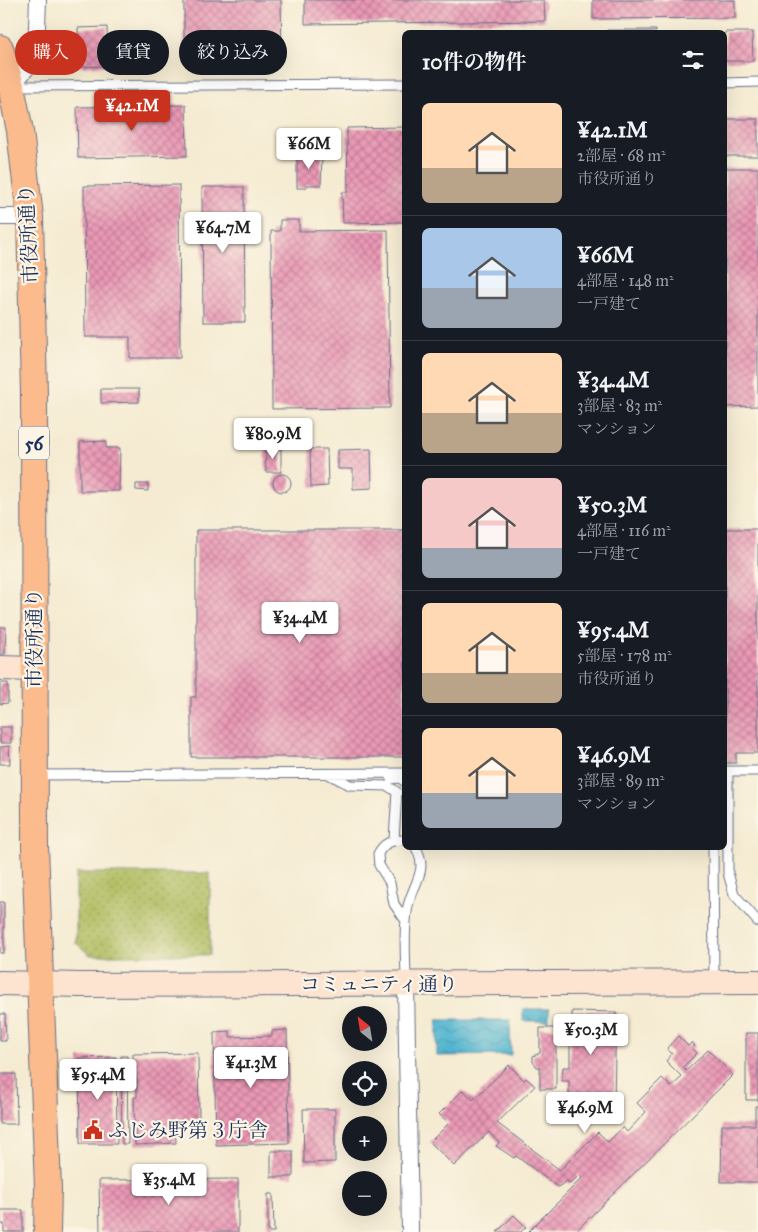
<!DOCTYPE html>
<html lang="ja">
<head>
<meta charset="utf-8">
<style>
	:root { --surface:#171b24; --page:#242831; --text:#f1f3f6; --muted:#9ea1a6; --line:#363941; --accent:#c8321e }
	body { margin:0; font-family:"IM FELL Great Primer","Noto Serif JP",serif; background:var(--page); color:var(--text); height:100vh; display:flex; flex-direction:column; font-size:19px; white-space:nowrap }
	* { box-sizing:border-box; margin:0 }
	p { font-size:16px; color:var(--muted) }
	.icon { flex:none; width:28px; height:28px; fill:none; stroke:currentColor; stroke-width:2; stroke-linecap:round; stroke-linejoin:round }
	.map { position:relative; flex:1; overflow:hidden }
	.details { position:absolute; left:402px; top:30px; width:325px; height:820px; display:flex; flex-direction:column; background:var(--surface); border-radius:8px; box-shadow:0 5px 20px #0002 }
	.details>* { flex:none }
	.hud { position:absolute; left:15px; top:30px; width:312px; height:45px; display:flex; gap:10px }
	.needle { width:32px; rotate:330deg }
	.tools { position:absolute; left:342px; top:1006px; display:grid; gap:10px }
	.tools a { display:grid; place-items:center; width:45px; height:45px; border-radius:50%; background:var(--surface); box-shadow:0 5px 20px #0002; font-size:25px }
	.price { position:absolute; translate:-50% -42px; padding:0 11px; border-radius:5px; background:#fff; color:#222; font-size:16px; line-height:32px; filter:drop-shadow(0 1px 2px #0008) }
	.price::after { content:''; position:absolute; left:50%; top:30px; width:15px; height:11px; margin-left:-8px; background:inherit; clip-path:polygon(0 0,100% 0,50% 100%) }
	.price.on { background:var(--accent); color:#fff }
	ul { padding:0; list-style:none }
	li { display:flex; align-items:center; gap:15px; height:125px; padding:0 20px }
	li+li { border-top:1px solid var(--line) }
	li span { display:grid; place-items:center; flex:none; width:140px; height:100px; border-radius:8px; color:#555 }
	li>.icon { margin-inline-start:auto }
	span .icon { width:60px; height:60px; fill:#fffc; stroke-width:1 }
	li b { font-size:21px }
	h2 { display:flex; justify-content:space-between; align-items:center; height:60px; padding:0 20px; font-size:21px }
	.pill { padding:0 18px; border-radius:22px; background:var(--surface); box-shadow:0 5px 20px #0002; font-size:18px; line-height:45px }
	.pill.on { background:var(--accent); color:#fff }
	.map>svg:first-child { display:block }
	.park { fill:url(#park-dots); stroke:#64755e }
	.water { fill:url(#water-waves); stroke:#367297 }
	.building { fill:url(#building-cross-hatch) }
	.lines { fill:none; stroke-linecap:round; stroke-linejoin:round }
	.lane-casing { stroke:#677187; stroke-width:11 }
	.street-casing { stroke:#677187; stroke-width:18 }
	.secondary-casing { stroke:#677187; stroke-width:26 }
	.primary-casing { stroke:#677187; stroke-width:28 }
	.lane { stroke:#fff; stroke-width:9 }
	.street { stroke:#fff; stroke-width:16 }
	.secondary { stroke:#fde4d1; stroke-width:24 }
	.primary { stroke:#fbbb8d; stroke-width:26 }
	.labels { text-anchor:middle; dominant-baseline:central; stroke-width:4.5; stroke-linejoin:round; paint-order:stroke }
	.shield { fill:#fcf5e5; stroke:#5e6a86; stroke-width:1 }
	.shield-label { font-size:19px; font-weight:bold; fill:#1b2f5e }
	.street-label { font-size:20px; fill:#1b2f5e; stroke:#fcf5e5 }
	.poi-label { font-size:20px; fill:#1b2f5e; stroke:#fcf5e5; text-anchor:start }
</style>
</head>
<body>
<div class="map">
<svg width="758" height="1232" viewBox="0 0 758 1232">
	<defs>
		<pattern id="park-dots" width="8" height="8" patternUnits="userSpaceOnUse" patternTransform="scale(1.25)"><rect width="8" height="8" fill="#aebb5d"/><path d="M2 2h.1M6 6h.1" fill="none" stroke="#8d9850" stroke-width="1.8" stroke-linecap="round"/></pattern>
		<pattern id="water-waves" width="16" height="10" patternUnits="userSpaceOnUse" patternTransform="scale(1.25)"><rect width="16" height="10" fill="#51b5d0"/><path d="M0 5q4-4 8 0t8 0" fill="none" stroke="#4294ac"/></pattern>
		<pattern id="building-cross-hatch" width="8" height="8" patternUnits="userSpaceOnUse" patternTransform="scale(1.25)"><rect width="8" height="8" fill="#eb99b5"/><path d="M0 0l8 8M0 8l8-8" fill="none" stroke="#be7d96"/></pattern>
	</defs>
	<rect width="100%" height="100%" fill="#fcf5e5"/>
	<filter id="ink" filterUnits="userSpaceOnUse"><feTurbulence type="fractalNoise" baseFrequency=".02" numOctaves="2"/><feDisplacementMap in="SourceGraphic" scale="10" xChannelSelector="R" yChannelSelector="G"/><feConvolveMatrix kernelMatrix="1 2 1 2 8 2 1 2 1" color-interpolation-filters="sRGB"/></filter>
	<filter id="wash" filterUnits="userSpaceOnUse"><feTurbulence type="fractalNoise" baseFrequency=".0096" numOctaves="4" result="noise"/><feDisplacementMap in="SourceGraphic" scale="20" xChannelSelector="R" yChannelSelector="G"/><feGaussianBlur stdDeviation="1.12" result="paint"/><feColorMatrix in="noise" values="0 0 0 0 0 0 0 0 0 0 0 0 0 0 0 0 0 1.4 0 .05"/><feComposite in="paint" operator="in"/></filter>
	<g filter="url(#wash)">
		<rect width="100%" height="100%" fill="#f5ebd2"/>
		<path class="park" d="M76,873H210V955H90L76,943Z"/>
		<path class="water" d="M523,1009H549V1021H523Z
			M437,1020H510L511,1055L437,1056Z"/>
		<g id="blocks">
			<path class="building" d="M184,0H281L282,57L184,59Z
				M305,0H544L545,21L305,24Z
				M593,0H735V18L593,19Z
				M107,27L108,66L78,67V28Z
				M607,30H656V32H607Z
				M725,32H752L753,61H725Z
				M186,105L187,156L78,158L77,107Z
				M725,119H758V156H725Z
				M405,127V222L343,223L342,192H348L347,128Z
				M297,152H306V154L322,155L321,185H306V188H297Z
				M725,168H758V406L725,407Z
				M179,185L180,358H130V337H85L84,186Z
				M202,187H244L245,322H203Z
				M280,220H299V231L388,230L390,408L272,409L271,231H280Z
				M101,389H139V402L101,403Z
				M106,441V448H120L119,491H80V442Z
				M265,449H281V472H266Z
				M310,449H327L328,486L311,487Z
				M371,449L372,488L353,489V469H338V450Z
				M273 483a9 9 0 1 1 18 0a9 9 0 1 1-18 0Z
				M136,484H148V491L136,490Z
				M725,529H758V753H736V763H725Z
				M196,530H405V757H191V697H196Z
				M0,627H6L5,654H0Z
				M0,683H8V703L0,704Z
				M0,727H11V743H0Z
				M9,746L10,764H0V747Z
				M0,902H4V953H0Z
				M572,1011L616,1012L614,1102L569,1100V1081H562L563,1067H570V1032L562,1030V1019H572Z
				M0,1014H5L6,1041H0Z
				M540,1028H556V1089H540V1067H537L533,1062V1056L540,1053Z
				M287,1030L289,1143L216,1145L214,1032L230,1031V1037L272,1036V1031Z
				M746,1033H758V1100H746Z
				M678,1036L688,1046L692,1042L695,1046L692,1048L697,1053L683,1067L686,1071L708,1050L733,1075L575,1232H528L582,1178L579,1175L570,1184L567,1181L558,1187L516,1156L514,1158L496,1146L499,1143L489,1132L454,1166L430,1142L449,1123L439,1114L463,1090L473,1100L509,1065L524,1080L526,1078L535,1086L497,1123L560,1170L598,1132L608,1142L623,1127L627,1132L646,1112L637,1103L662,1078L671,1087L682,1077L666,1061L672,1054L667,1048Z
				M198,1053L199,1120L175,1121L176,1143L135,1145L134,1097H137V1078H134L133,1054Z
				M121,1056H127L128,1144H122Z
				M116,1057L117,1144H80L79,1058Z
				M0,1074H16L17,1124H0Z
				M755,1106H758V1182H721L722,1125H755Z
				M303,1109H335V1162L304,1163Z
				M271,1151H293V1177H271Z
				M238,1179V1232H100L99,1180Z
				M268,1194H273L274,1232H268Z
				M1,1210H23V1232H4V1224H1Z
				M514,1215L526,1227L521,1232H497Z"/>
		</g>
	</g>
	<g filter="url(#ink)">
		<use href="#blocks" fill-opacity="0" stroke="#677187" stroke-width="1"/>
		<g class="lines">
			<g class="lane-casing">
				<path id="lane" d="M725,83L758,82
					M13,86L405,84
					M725,771H758
					M728,771V873L734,894L758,922
					M37,775L405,773
					M330,775L350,785L388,786L397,792L394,840
					M391,779L400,778L405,782
					M405,840C392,840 384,842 378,854L379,865L390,883L394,904L406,921
					M713,848L714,982
					M406,983C406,958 403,930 408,906C413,884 429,870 416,848"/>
			</g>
			<g class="street-casing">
				<path id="street" d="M11,86L25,70L36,52L38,0
					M0,217H30
					M406,984L410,1232"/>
			</g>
			<g class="secondary-casing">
				<path id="secondary" d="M0,668L34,669
					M0,983L81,985L758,982"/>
			</g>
			<g class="primary-casing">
				<path id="primary" d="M0,48L11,86L20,131L30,217L34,394L35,846L48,1188L47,1232"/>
			</g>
			<use href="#lane" class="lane"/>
			<use href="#street" class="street"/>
			<use href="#secondary" class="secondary"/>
			<use href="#primary" class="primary"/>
		</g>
	</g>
	<defs>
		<g id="civic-bare" transform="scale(1.5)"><path d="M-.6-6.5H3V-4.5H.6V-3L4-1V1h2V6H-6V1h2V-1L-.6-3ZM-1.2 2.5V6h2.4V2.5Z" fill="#c8321e" stroke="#fcf5e5" stroke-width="2.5" paint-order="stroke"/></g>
	</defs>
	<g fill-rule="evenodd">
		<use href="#civic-bare" x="93" y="1130"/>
	</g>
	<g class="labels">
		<rect class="shield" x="19" y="426.5" width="30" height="33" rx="4"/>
		<g class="shield-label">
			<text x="34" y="443">56</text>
		</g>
		<g class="street-label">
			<text transform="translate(28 234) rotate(-93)">市役所通り</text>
			<text transform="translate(34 638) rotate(-90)">市役所通り</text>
			<text x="379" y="984">コミュニティ通り</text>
		</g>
		<g class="poi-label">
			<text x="108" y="1130">ふじみ野第３庁舎</text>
		</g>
	</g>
</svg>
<div class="tools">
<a><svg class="needle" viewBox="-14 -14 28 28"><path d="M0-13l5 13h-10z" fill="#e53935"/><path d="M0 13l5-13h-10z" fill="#9ea1a6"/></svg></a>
<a><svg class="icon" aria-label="locate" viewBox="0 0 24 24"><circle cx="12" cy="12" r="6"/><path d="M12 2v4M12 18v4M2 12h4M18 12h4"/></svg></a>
<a>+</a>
<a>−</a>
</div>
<b class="price on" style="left:132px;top:132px">¥42.1M</b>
<b class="price" style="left:309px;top:170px">¥66M</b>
<b class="price" style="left:223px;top:254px">¥64.7M</b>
<b class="price" style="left:273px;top:460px">¥80.9M</b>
<b class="price" style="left:300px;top:644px">¥34.4M</b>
<b class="price" style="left:591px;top:1056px">¥50.3M</b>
<b class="price" style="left:251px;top:1089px">¥41.3M</b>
<b class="price" style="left:98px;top:1101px">¥95.4M</b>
<b class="price" style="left:585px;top:1134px">¥46.9M</b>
<b class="price" style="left:169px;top:1206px">¥35.4M</b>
<div class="hud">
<a class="pill on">購入</a>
<a class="pill">賃貸</a>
<a class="pill">絞り込み</a>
</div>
<section class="details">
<h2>10件の物件<svg class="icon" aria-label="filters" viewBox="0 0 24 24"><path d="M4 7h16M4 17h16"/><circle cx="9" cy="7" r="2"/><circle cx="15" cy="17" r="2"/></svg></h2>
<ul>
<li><span style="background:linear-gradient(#ffd9b3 65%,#b9a48a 0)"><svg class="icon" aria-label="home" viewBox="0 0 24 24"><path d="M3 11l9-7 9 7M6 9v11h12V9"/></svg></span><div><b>¥42.1M</b><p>2部屋 · 68 m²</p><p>市役所通り</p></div></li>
<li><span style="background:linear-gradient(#a9c7e8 60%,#9aa5b1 0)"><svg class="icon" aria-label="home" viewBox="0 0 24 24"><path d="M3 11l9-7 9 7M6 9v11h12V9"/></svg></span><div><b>¥66M</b><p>4部屋 · 148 m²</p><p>一戸建て</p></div></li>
<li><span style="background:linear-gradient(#ffd9b3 60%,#b9a48a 0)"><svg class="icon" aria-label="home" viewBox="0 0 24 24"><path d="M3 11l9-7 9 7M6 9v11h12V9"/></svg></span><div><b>¥34.4M</b><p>3部屋 · 83 m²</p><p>マンション</p></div></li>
<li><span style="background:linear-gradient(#f6c9c9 70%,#9aa5b1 0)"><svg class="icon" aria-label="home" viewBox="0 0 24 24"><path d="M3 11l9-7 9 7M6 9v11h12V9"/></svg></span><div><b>¥50.3M</b><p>4部屋 · 116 m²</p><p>一戸建て</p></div></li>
<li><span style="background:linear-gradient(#ffd9b3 70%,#b9a48a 0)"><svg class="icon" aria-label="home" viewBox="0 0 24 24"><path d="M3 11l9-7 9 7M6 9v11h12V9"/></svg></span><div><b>¥95.4M</b><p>5部屋 · 178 m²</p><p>市役所通り</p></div></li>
<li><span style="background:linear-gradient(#ffd9b3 65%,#9aa5b1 0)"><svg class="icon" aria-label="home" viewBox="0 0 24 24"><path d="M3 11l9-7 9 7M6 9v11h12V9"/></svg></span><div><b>¥46.9M</b><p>3部屋 · 89 m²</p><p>マンション</p></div></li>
</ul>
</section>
</div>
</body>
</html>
